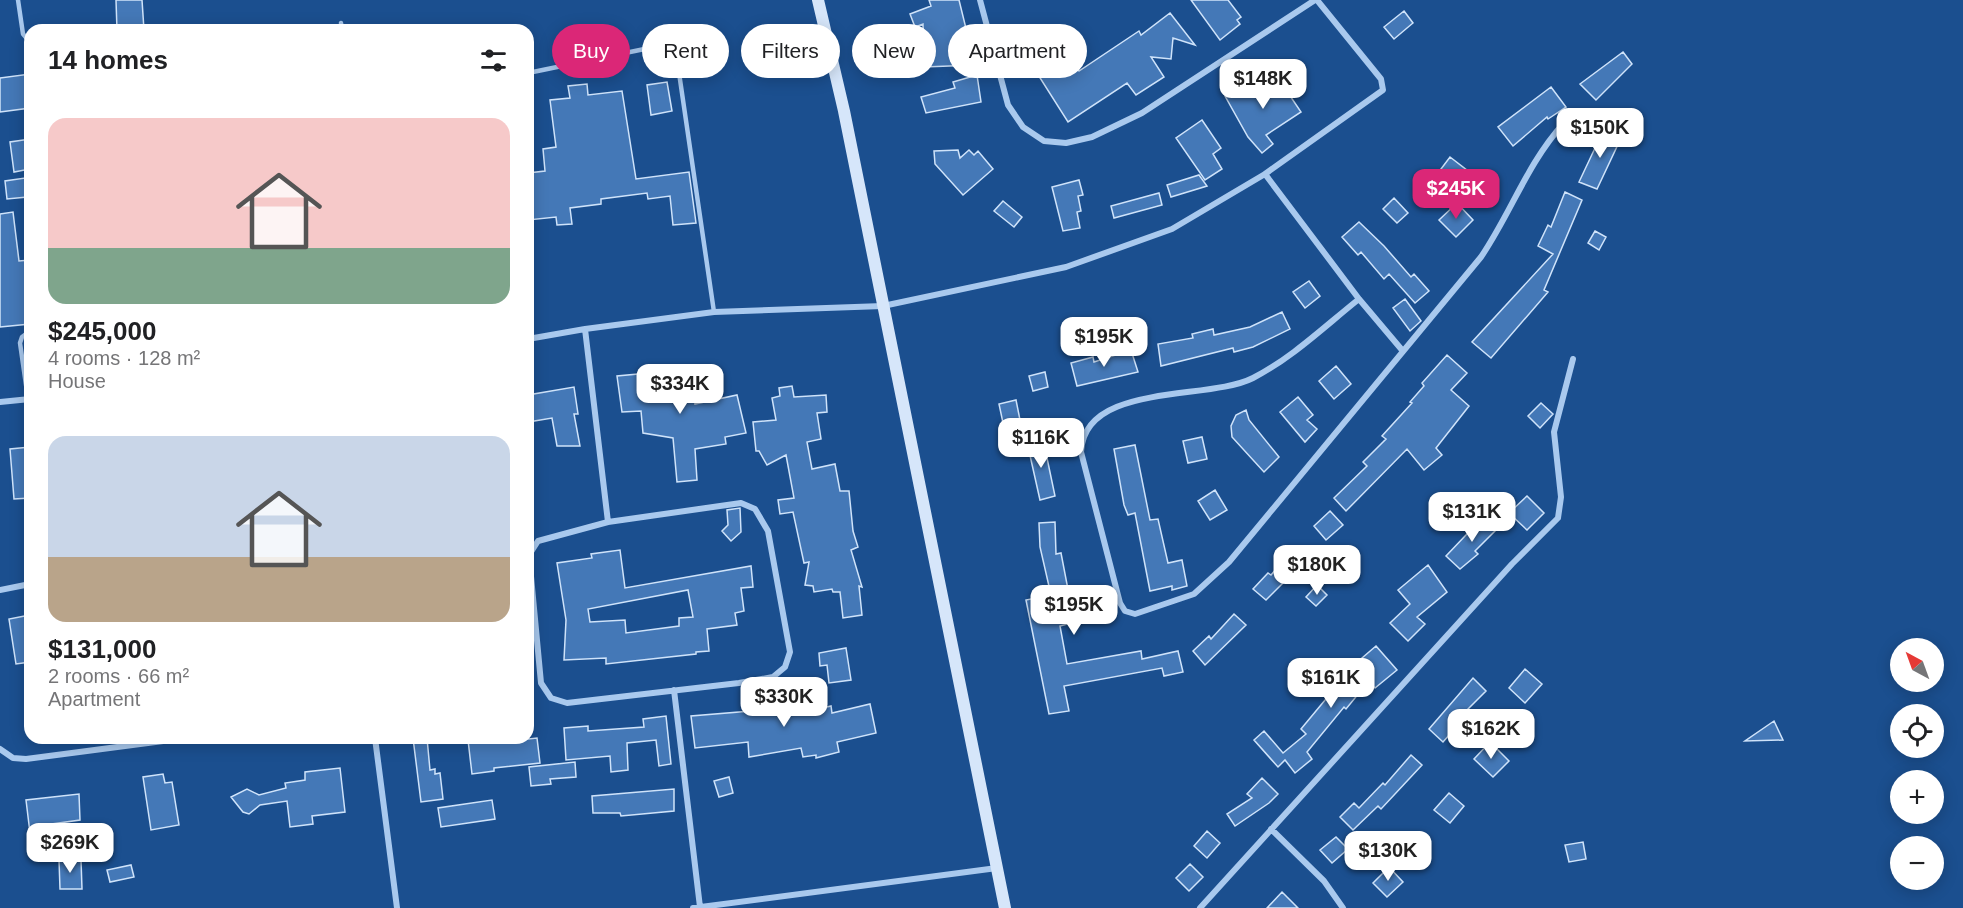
<!DOCTYPE html>
<html lang="en">
<head>
<meta charset="utf-8">
<style>
	:root { --surface:#fff; --page:#f2f2f2; --text:#202124; --muted:#757577; --accent:#db2777 }
	body { margin:0; font-family:Arial,sans-serif; background:var(--page); color:var(--text); height:100vh; display:flex; flex-direction:column; font-size:22px; white-space:nowrap }
	* { box-sizing:border-box; margin:0 }
	p { font-size:20px; color:var(--muted) }
	.icon { flex:none; width:33px; height:33px; fill:none; stroke:currentColor; stroke-width:2; stroke-linecap:round; stroke-linejoin:round }
	.map { position:relative; flex:1; overflow:hidden }
	.side { position:absolute; left:24px; top:24px; width:510px; height:720px; display:flex; flex-direction:column; background:var(--surface); border-radius:18px; box-shadow:0 3px 15px #0003 }
	.side>* { flex:none }
	.guide { position:absolute; left:552px; top:24px; width:570px; height:54px; display:flex; gap:12px }
	.needle { width:39px; rotate:319deg }
	.tools { position:absolute; left:1890px; top:638px; display:grid; gap:12px }
	.tools a { display:grid; place-items:center; width:54px; height:54px; border-radius:50%; background:var(--surface); box-shadow:0 3px 15px #0003; font-size:30px }
	.price { position:absolute; translate:-50% -51px; padding:0 14px; border-radius:12px; background:#fff; color:#222; font-size:20px; line-height:39px; filter:drop-shadow(0 2px 3px #0008) }
	.price::after { content:''; position:absolute; left:50%; top:36px; width:18px; height:14px; margin-left:-9px; background:inherit; clip-path:polygon(0 0,100% 0,50% 100%) }
	.price.selected { background:var(--accent); color:#fff }
	ul { padding:0; list-style:none }
	li { display:grid; align-content:center; gap:12px; height:318px; padding:0 24px }
	li span { display:grid; place-items:center; height:186px; border-radius:18px; color:#555 }
	li>.icon { margin-inline-start:auto }
	span .icon { width:108px; height:108px; fill:#fffc; stroke-width:1 }
	li b { font-size:26px }
	h2 { display:flex; justify-content:space-between; align-items:center; height:72px; padding:0 24px; font-size:26px }
	.chip { padding:0 21px; border-radius:27px; background:var(--surface); box-shadow:0 3px 15px #0003; font-size:21px; line-height:54px }
	.chip.selected { background:var(--accent); color:#fff }
	.map>svg:first-child { display:block }
	.building { fill:#4478b7; stroke:#cfe3fa; stroke-width:1.5; fill-rule:evenodd }
	.lines { fill:none; stroke-linecap:round; stroke-linejoin:round }
	.lane { stroke:#a9c9ee; stroke-width:4.5 }
	.street { stroke:#a9c9ee; stroke-width:6 }
	.secondary { stroke:#d6e6fa; stroke-width:12 }
</style>
</head>
<body>
<div class="map">
<svg width="1963" height="908" viewBox="0 0 1963 908">
	<rect width="100%" height="100%" fill="#1b4f8f"/>
	<path class="building" d="M116,0H142L144,30H117Z
		M929,0H959L975,65L924,67L923,24L915,27L910,14L931,6Z
		M1191,0H1228L1241,17L1237,20L1240,24L1220,40Z
		M1404,11L1413,23L1394,39L1384,27Z
		M1170,13L1195,45L1173,38L1171,59L1151,57L1164,77L1136,95L1127,83L1068,122L1035,70L1064,50L1079,71L1139,31L1141,35Z
		M1623,52L1632,64L1596,100L1580,84Z
		M1274,72L1301,112L1266,135L1273,144L1262,153L1248,137L1225,96L1236,89L1241,97Z
		M30,74V108L0,112V78Z
		M977,75L981,102L926,113L921,97L955,88L953,82Z
		M667,82L672,111L651,115L647,85Z
		M587,84L588,95L622,91L636,179L689,172L696,223L673,225L670,196L648,199L647,193L601,199V204L570,208L572,224L557,225L556,217L528,220V173L545,171L543,149L556,147L550,100L570,98L568,86Z
		M1551,87L1566,107L1548,119L1547,117L1513,146L1498,127Z
		M1202,120L1221,148L1213,154L1222,169L1205,180L1176,138Z
		M1604,129L1621,138L1597,189L1579,182Z
		M30,139V169L14,172L10,142Z
		M958,150L960,158L969,150L974,155L978,151L993,169L963,195L935,164L934,151Z
		M1450,157L1468,171L1452,191L1435,177Z
		M1199,175L1207,186L1171,197L1167,185Z
		M25,178L27,197L7,199L5,181Z
		M1079,180L1083,195L1078,196L1081,211L1077,212L1080,228L1063,231L1052,187Z
		M1565,192L1582,200L1544,290L1548,292L1491,358L1472,342L1553,254L1538,246L1548,225L1551,227Z
		M1159,193L1162,205L1114,218L1111,206Z
		M1394,198L1408,213L1397,223L1383,209Z
		M1003,201L1022,217L1014,227L994,211Z
		M1457,203L1473,220L1456,237L1439,220Z
		M13,212L19,261L30,260V324L0,327V214Z
		M1359,222L1384,246L1411,277L1414,274L1429,291L1415,303L1389,274L1384,279L1361,252L1358,255L1342,237Z
		M1595,231L1606,237L1599,250L1588,243Z
		M1309,281L1320,296L1305,308L1293,292Z
		M1405,299L1421,321L1410,331L1393,308Z
		M1282,312L1290,329L1253,347L1234,352L1233,348L1161,366L1158,344L1193,338L1192,334L1213,329L1214,335L1250,327Z
		M1131,350L1138,372L1077,386L1071,363L1093,357L1094,362Z
		M1447,355L1467,373L1451,390L1469,406L1436,448L1442,455L1424,470L1407,449L1346,511L1334,498L1367,466L1363,462L1386,439L1382,436L1412,403L1410,402L1424,386L1422,383Z
		M1336,366L1351,384L1334,399L1319,381Z
		M692,369L695,404L737,395L746,433L725,437L726,444L695,449L697,480L677,482L673,438L643,433L641,411L622,412L617,376Z
		M1045,372L1048,387L1033,391L1029,376Z
		M792,386L794,397L826,395L827,412L817,413L821,439L807,442L812,469L835,464L840,491H849L853,531L858,547L851,550L862,587L859,586L862,615L843,618L840,592H833L832,589L814,592L813,586L805,585L809,562L804,563L793,512L780,514L778,500L794,498L786,455L767,465L759,451H756L753,422L776,420L772,398L780,396L779,388Z
		M574,387L578,414H574L580,446H557L552,418L528,422V395Z
		M1298,397L1313,415L1307,420L1317,429L1305,442L1280,412Z
		M1016,400L1020,420L1003,423L999,404Z
		M1541,403L1553,414L1540,428L1528,416Z
		M1246,410L1249,420L1279,457L1264,472L1232,437L1231,426L1236,415Z
		M1202,437L1207,459L1188,463L1183,441Z
		M1043,439L1055,496L1040,500L1027,442Z
		M1135,445L1150,520L1158,519L1168,563L1182,560L1187,586L1172,590V586L1150,591L1135,513L1128,515L1124,505L1114,449Z
		M30,447V498L14,499L10,449Z
		M1215,490L1227,510L1210,520L1198,501Z
		M1527,496L1544,513L1527,530L1509,513Z
		M740,508L741,532L731,541L722,531L728,525L727,510Z
		M1330,511L1343,525L1326,540L1314,526Z
		M1485,515L1498,528L1475,551L1478,554L1460,569L1446,556Z
		M1055,522L1056,554L1061,553L1070,600L1082,599L1084,614L1074,616L1075,622L1060,626L1067,664L1141,651L1142,659L1178,651L1183,672L1164,676L1162,668L1064,686L1069,711L1049,714L1026,600L1051,595L1040,547L1039,523Z
		M1294,548L1307,559L1266,600L1253,589L1268,573L1271,575Z
		M620,550L625,588L751,566L753,587L741,588L744,611L735,613L737,625L707,629L709,651L696,652V654L606,664V658L564,660L566,620L557,563L592,558L591,554ZM688,590L693,617L679,618V626L626,633L625,620L590,622L588,609Z
		M1428,565L1447,592L1417,617L1425,624L1408,641L1390,623L1410,604L1398,590Z
		M1317,585L1327,595L1316,606L1306,597Z
		M1234,614L1246,625L1205,665L1193,651L1209,636L1211,639Z
		M30,615V662L16,664L9,619Z
		M1376,646L1397,670L1375,688L1369,681L1346,709L1344,707L1307,752L1312,759L1295,773L1285,760L1278,767L1254,740L1264,731L1283,753L1306,734L1301,729L1355,664Z
		M846,648L851,680L829,683L827,665L820,666L819,653Z
		M1525,669L1542,684L1525,703L1509,688Z
		M1473,678L1486,691L1455,722L1458,725L1443,742L1429,729Z
		M789,692L791,705L796,704L798,714L831,706L832,713L870,704L876,733L837,742L839,752L816,758V755L803,757L801,748L749,757L748,742L695,748L691,716L751,711V702L777,700L776,693Z
		M666,716L671,764L659,766L656,740L627,743L628,770L611,772L610,756L566,760L564,728L588,726V731L644,727L643,719Z
		M1774,721L1783,740L1745,741Z
		M413,738H427L430,770L435,769V774L440,773L443,799L421,802Z
		M490,738L491,743L537,738L540,763L494,768V771L472,774L468,740Z
		M1490,742L1509,761L1493,777L1474,759Z
		M1411,755L1422,765L1381,809L1378,806L1353,830L1340,817L1354,803L1359,808L1383,783L1385,785Z
		M575,762L576,777L550,779L551,784L531,786L529,767Z
		M340,768L345,812L312,816L313,824L290,827L287,801L260,805L249,814L243,812L231,797L247,789L259,795L286,788L285,783L305,780V772Z
		M163,774L165,783L172,782L179,825L151,830L143,777Z
		M729,777L733,793L719,797L714,781Z
		M1262,778L1278,794L1269,803L1235,826L1227,814L1252,798L1247,794Z
		M674,789V811L621,816L620,813H593L592,796Z
		M1449,793L1464,806L1450,823L1434,810Z
		M79,794L80,820L52,824L54,849L40,850L38,832L30,833L26,800Z
		M492,800L495,819L441,827L438,808Z
		M1207,831L1220,843L1207,858L1194,846Z
		M1336,837L1348,849L1332,863L1320,850Z
		M1583,842L1586,859L1569,862L1565,845Z
		M59,860H81L82,889H60Z
		M1190,864L1203,877L1189,891L1176,878Z
		M131,865L134,877L110,882L107,870Z
		M1389,867L1403,882L1387,897L1373,883Z
		M1282,892L1298,908H1267Z"/>
	<g class="lines">
		<path class="lane" d="M18,0L23,34L30,42
			M341,23L342,30
			M528,73L664,45L677,59L714,312
			M28,399L20,343L22,337L30,331"/>
		<path class="street" d="M980,0L1008,105L1023,127L1044,141L1066,143L1092,137L1142,113L1315,0
			M1265,174L1359,299L1402,350
			M1359,299C1325,326 1292,358 1253,378C1208,401 1084,382 1081,452L1120,603L1125,611L1135,614L1194,594L1229,562L1481,257C1511,213 1527,164 1563,124
			M585,329L608,522L741,503L755,509L768,531L790,652L785,667L773,677L739,683L567,703L551,698L541,683L529,555L538,541L608,522
			M528,339L585,329L714,312L883,306L1066,267L1172,229L1265,174L1383,90L1381,79L1317,0
			M0,402L30,399
			M0,590L30,584
			M674,690L700,907
			M375,738L397,908
			M0,749L13,758L26,759L186,738
			M1271,829L1324,881L1343,908
			M693,908L997,868
			M1200,908L1512,564L1558,518L1561,497L1554,432L1573,359"/>
		<path class="secondary" d="M818,0L844,111L1005,908"/>
	</g>
</svg>
<div class="tools">
<a><svg class="needle" viewBox="-14 -14 28 28"><path d="M0-13l5 13h-10z" fill="#e53935"/><path d="M0 13l5-13h-10z" fill="#757577"/></svg></a>
<a><svg class="icon" aria-label="locate" viewBox="0 0 24 24"><circle cx="12" cy="12" r="6"/><path d="M12 2v4M12 18v4M2 12h4M18 12h4"/></svg></a>
<a>+</a>
<a>−</a>
</div>
<b class="price" style="left:1263px;top:110px">$148K</b>
<b class="price" style="left:1600px;top:159px">$150K</b>
<b class="price selected" style="left:1456px;top:220px">$245K</b>
<b class="price" style="left:1104px;top:368px">$195K</b>
<b class="price" style="left:680px;top:415px">$334K</b>
<b class="price" style="left:1041px;top:469px">$116K</b>
<b class="price" style="left:1472px;top:543px">$131K</b>
<b class="price" style="left:1317px;top:596px">$180K</b>
<b class="price" style="left:1074px;top:636px">$195K</b>
<b class="price" style="left:1331px;top:709px">$161K</b>
<b class="price" style="left:784px;top:728px">$330K</b>
<b class="price" style="left:1491px;top:760px">$162K</b>
<b class="price" style="left:70px;top:874px">$269K</b>
<b class="price" style="left:1388px;top:882px">$130K</b>
<div class="guide">
<a class="chip selected">Buy</a>
<a class="chip">Rent</a>
<a class="chip">Filters</a>
<a class="chip">New</a>
<a class="chip">Apartment</a>
</div>
<section class="side">
<h2>14 homes<svg class="icon" aria-label="filters" viewBox="0 0 24 24"><path d="M4 7h16M4 17h16"/><circle cx="9" cy="7" r="2"/><circle cx="15" cy="17" r="2"/></svg></h2>
<ul>
<li><span style="background:linear-gradient(#f6c9c9 70%,#7fa58c 0)"><svg class="icon" aria-label="home" viewBox="0 0 24 24"><path d="M3 11l9-7 9 7M6 9v11h12V9"/></svg></span><div><b>$245,000</b><p>4 rooms · 128 m²</p><p>House</p></div></li>
<li><span style="background:linear-gradient(#c9d6e8 65%,#b9a48a 0)"><svg class="icon" aria-label="home" viewBox="0 0 24 24"><path d="M3 11l9-7 9 7M6 9v11h12V9"/></svg></span><div><b>$131,000</b><p>2 rooms · 66 m²</p><p>Apartment</p></div></li>
</ul>
</section>
</div>
</body>
</html>
